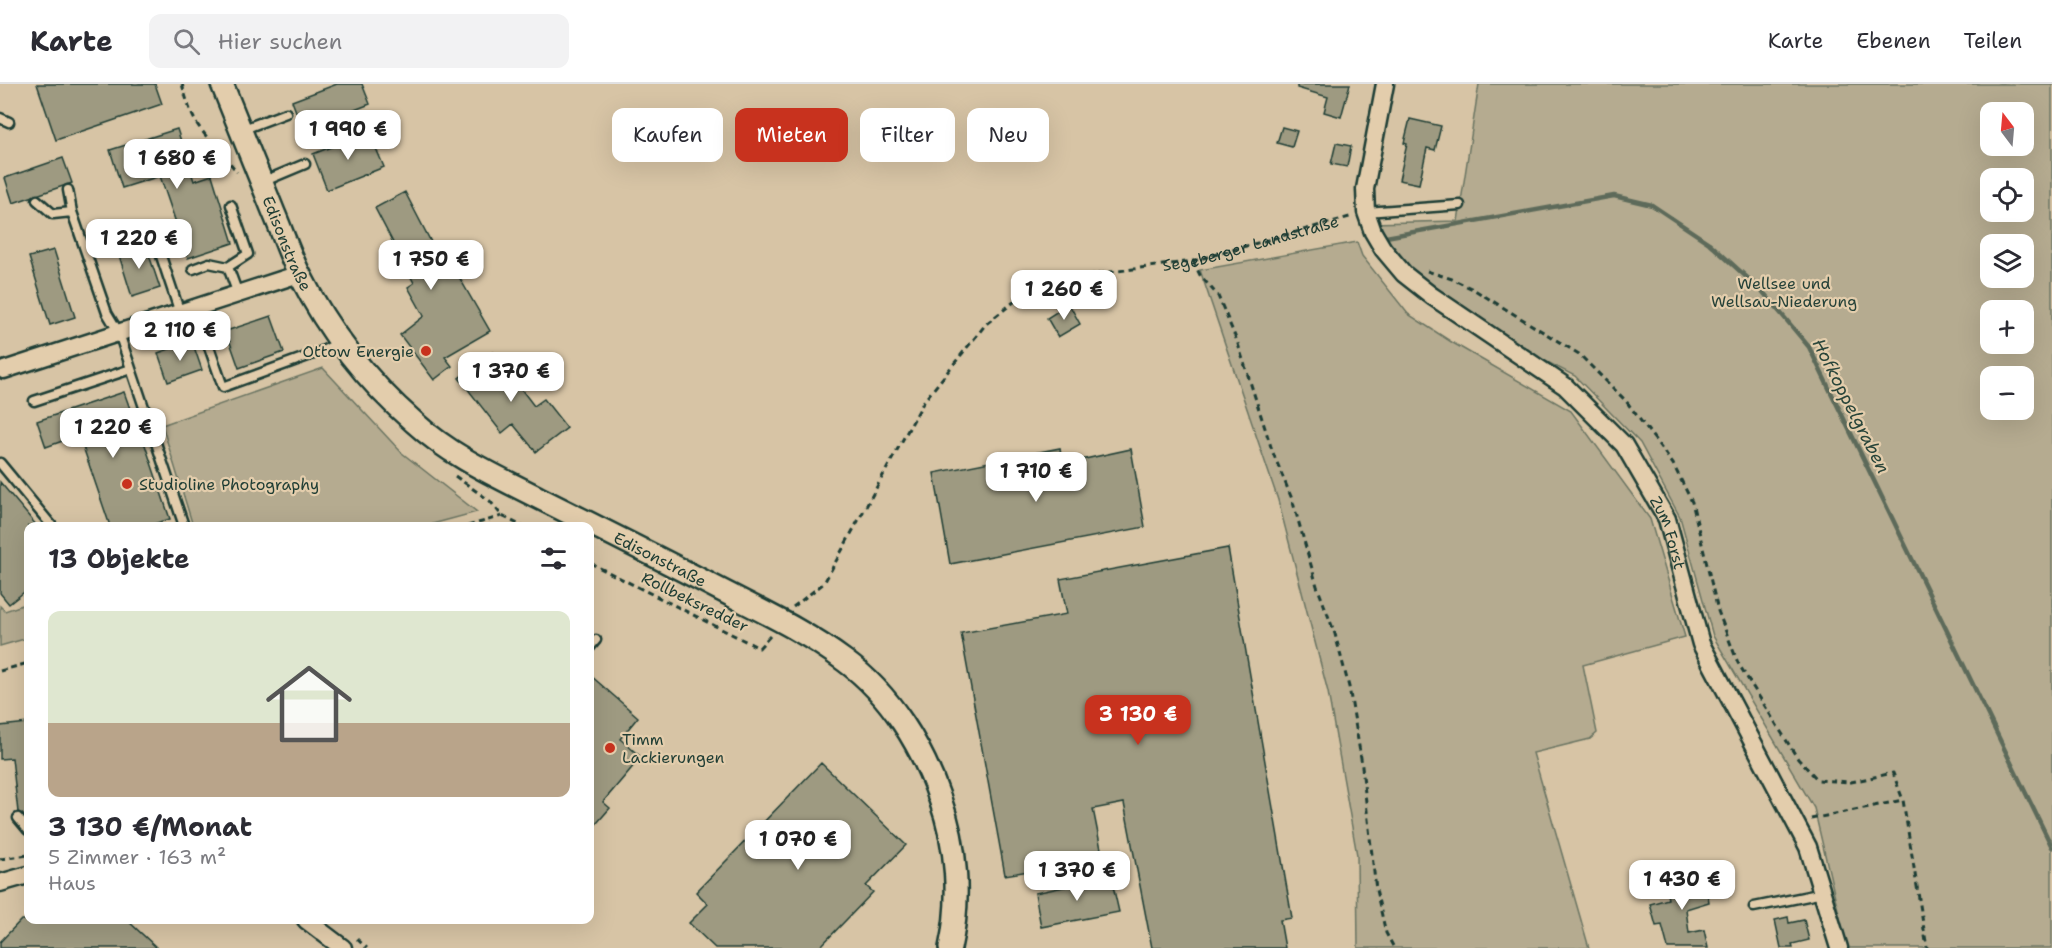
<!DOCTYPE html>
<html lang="de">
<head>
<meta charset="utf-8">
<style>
	:root { --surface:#fff; --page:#f2f2f3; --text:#2b2b33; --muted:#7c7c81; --line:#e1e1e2; --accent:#c8321e }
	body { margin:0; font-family:"Shantell Sans",sans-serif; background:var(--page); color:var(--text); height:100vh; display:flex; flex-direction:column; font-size:22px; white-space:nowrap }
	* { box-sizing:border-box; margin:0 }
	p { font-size:20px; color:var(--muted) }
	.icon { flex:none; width:33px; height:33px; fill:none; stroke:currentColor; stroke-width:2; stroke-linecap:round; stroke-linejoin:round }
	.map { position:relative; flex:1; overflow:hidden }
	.sheet { position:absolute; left:24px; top:438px; width:570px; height:402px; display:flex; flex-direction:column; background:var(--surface); border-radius:12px; box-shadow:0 6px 24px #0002 }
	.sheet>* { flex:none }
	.guide { position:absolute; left:612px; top:24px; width:570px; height:54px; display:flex; gap:12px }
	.needle { width:39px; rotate:344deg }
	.buttons { position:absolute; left:1980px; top:18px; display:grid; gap:12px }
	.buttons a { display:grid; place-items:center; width:54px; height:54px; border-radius:12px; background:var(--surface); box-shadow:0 6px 24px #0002; font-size:30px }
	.price { position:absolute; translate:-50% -51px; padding:0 14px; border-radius:12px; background:#fff; color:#222; font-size:20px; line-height:39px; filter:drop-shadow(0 2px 3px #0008) }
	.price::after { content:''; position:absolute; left:50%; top:36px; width:18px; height:14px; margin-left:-9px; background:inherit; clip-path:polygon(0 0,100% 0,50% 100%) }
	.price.active { background:var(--accent); color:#fff }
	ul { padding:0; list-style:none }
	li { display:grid; align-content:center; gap:12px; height:318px; padding:0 24px }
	li span { display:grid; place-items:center; height:186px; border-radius:12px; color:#555 }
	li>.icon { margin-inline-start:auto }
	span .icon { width:108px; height:108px; fill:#fffc; stroke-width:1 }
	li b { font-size:26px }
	h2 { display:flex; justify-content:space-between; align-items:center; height:72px; padding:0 24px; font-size:26px }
	.pill { padding:0 21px; border-radius:12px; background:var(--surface); box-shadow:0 6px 24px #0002; font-size:21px; line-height:54px }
	.pill.active { background:var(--accent); color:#fff }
	header { display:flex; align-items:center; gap:36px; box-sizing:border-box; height:84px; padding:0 30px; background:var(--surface); border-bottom:2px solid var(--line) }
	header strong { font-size:28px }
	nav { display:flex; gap:33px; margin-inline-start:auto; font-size:21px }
	.search { width:420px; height:54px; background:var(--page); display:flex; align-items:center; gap:15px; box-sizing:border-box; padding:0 21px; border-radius:12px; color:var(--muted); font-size:22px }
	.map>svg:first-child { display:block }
	.green { fill:#b5ab90; stroke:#6a7462; stroke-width:1.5; fill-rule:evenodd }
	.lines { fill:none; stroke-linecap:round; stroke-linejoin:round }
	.stream { stroke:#5d6b5a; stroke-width:4.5 }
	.building { fill:#9e9a81; stroke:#1f3d34; stroke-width:1.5 }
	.service-casing { stroke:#1f3d34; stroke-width:13 }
	.minor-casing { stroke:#1f3d34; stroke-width:21 }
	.tertiary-casing { stroke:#1f3d34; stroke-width:26 }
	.path { stroke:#1f3d34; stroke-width:3; stroke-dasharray:6 4.5; stroke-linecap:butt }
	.service { stroke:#e3cdac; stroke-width:8 }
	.minor { stroke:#e3cdac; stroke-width:16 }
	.tertiary { stroke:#e3cdac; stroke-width:21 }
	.poi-dot { fill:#c8321e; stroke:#e3cdac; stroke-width:2 }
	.labels { text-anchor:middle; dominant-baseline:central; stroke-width:4.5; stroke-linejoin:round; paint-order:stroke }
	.street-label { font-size:16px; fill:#1f3d34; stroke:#e3cdac }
	.park-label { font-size:16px; fill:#264239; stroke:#e3cdac }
	.poi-label { font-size:16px; fill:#1f3d34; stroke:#e3cdac; text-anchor:start }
	.water-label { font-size:18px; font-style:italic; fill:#29453a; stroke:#e3cdac }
</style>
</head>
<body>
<header>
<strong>Karte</strong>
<div class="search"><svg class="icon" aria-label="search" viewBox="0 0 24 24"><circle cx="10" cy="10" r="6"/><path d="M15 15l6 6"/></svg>Hier suchen</div>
<nav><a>Karte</a><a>Ebenen</a><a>Teilen</a></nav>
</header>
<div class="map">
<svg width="2052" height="864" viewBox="0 0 2052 864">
	<rect width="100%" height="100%" fill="#d7c4a5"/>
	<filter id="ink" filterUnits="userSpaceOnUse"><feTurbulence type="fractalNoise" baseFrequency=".0167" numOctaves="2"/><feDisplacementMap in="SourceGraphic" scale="12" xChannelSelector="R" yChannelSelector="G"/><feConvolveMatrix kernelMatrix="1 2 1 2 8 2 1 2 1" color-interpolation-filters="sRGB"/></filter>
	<g filter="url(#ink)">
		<path class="green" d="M1479,0H2052V864H1847L1814,724L1713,552L1680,433L1640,359L1575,292L1426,216L1372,139L1458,137ZM1990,28H2024V62H1990ZM1990,94H2024V128H1990ZM1990,160H2024V194H1990ZM1990,226H2024V260H1990ZM1990,292H2024V326H1990Z
			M1357,158L1362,172L1408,230L1453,259L1571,327L1650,435L1685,553L1583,581L1597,649L1590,655L1533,669L1589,864H1358L1357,771L1328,608L1278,416L1200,186Z
			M323,284L402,369L477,428L425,442H193L162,341Z
			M28,519V554L0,562V522L5,527Z"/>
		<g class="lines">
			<path class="stream" d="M1386,153L1614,112L1652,121L1709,159L1763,208L1809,263L2052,763"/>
		</g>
		<path class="building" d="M37,0H155L162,20L56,56Z
			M337,0H362L370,20L303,46L292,17Z
			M1297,0H1350L1341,33L1324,28L1328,13L1297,4Z
			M1410,35L1441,42L1435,66L1427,64L1419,100L1399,96L1407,60L1404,59Z
			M1282,43L1297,47L1292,63L1277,59Z
			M177,45L194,97L212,91L233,159L188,174L160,92L122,104L110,66Z
			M369,48L384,83L327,106L313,70Z
			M1336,59L1351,62L1347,83L1331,80Z
			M63,74L72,99L13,119L5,94Z
			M405,108L444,183L451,179L490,247L445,273L452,282L434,296L400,251L424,232L408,203L414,199L375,124Z
			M145,159L160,204L132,213L118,168Z
			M54,166L75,233L50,241L29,173Z
			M1069,220L1080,240L1058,253L1047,234Z
			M271,232L284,268L239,284L226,247Z
			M192,257L202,286L168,298L158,269Z
			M493,268L534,322L544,315L567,344L536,368L513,340L502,349L459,294Z
			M124,308L138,347L140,346L170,435L147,442H110L79,351L46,363L37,337Z
			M1060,364L1062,380L1131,365L1145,443L950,480L934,389Z
			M0,398L37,442H28V505L9,520L0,509Z
			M1228,464L1292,834L1280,836L1285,864H1152L1124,719L1093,725L1103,775L1005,791L961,549L1067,530L1060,495Z
			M590,591L638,633L620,655L641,673L603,718L610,724L590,747Z
			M28,639V737L22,730L18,728L12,674L0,675V642Z
			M821,679L906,761L866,802L873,808L819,864H715L689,839L708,820L696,808Z
			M1704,787L1709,818L1686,825L1689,849L1704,846L1708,864H1668L1662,841L1656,842L1650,820L1668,815L1664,796Z
			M1111,793L1119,828L1041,843L1035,809Z
			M1788,833L1789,839L1804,836L1809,856L1792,860L1793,864H1781L1775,836Z
			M21,836H127L157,864H0V858Z"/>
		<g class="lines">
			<g class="service-casing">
				<path id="service" d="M0,34L9,38
					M241,46L286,29
					M262,98L305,80
					M68,106L72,128L107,229L119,249L184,442
					M37,116L53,130L72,128
					M231,121L248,170L228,183L238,210
					M1366,128L1460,121
					M157,160L180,229
					M193,185L209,179L228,183
					M207,257L223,303L322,267L340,258
					M34,317L131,285
					M0,379L52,442
					M590,563L596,556
					M18,734L28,746
					M1754,823L1823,809"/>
			</g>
			<g class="minor-casing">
				<g id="minor">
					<path id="s2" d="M1385,0L1365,105L1366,128L1373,148L1383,165L1404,190L1432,212L1565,302L1624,361L1667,435L1701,560L1808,763L1839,864"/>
					<path d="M4,286L299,190"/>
					<path d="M0,799L28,791"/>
					<path d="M306,836L343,864"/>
				</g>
			</g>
			<g class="tertiary-casing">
				<g id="tertiary">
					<path id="s3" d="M222,0C239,43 257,86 274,129C283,150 290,172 300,191C328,247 368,298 415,339C451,372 496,392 539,414C597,443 655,472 713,502C757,525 804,546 845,577C890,610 922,662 940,715C957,762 961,815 950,864"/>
				</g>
			</g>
			<g class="path">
				<path d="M182,0C187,17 191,34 203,48C214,63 226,73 237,88"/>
				<path d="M1193,177L1200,191L1218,212L1237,257L1273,369L1292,415L1317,502L1335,550L1349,603L1361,674L1376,806L1386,849L1394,864"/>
				<path d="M1427,187L1452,195L1473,205L1579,270L1626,317L1673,380L1692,418L1718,527L1738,579L1798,675L1818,696L1851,698L1893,689L1903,716L1927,864"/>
				<path d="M455,392L490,417L502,432L522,442"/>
				<path d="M468,442L502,432"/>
				<path d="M590,479L759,564L770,552"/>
				<path id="s1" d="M793,523L824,499L924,317L986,240L1029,206L1051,196L1193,177L1353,132"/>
				<path d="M0,587L28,579"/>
				<path d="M1811,735L1903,716"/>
				<path d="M0,775L28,771"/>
				<path d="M357,855L367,864"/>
			</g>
			<use href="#service" class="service"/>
			<use href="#minor" class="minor"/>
			<use href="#tertiary" class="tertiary"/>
		</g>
	</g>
	<g class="poi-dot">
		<circle cx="426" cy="267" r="6"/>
		<circle cx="127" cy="400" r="6"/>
		<circle cx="610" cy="664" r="6"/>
	</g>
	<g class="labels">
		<g class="street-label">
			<text stroke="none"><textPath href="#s1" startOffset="628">Segeberger Landstraße</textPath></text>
			<text stroke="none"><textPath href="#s3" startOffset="172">Edisonstraße</textPath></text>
			<text stroke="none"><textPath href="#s2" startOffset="582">Zum Forst</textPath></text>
			<text stroke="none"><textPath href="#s3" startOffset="676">Edisonstraße</textPath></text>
			<text transform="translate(695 518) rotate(26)">Rollbeksredder</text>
		</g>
		<g class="park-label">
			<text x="1784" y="199">Wellsee und<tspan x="1784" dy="18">Wellsau-Niederung</tspan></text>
		</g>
		<g class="poi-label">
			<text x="414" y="267" text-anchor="end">Ottow Energie</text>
			<text x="139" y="400">Studioline Photography</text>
			<text x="622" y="655">Timm<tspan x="622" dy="18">Lackierungen</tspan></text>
		</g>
		<g class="water-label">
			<text transform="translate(1851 322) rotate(63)">Hofkoppelgraben</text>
		</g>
	</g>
</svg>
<div class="buttons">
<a><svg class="needle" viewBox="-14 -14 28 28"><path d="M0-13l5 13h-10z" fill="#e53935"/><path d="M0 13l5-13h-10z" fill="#7c7c81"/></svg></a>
<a><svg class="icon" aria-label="locate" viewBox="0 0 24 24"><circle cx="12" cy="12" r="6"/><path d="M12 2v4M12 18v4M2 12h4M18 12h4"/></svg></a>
<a><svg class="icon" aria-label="layers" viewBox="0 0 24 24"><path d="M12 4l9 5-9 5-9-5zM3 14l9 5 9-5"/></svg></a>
<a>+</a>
<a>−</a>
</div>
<b class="price" style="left:348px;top:77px">1 990 €</b>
<b class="price" style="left:177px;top:106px">1 680 €</b>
<b class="price" style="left:139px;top:186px">1 220 €</b>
<b class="price" style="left:431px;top:207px">1 750 €</b>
<b class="price" style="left:1064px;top:237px">1 260 €</b>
<b class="price" style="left:180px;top:278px">2 110 €</b>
<b class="price" style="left:511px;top:319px">1 370 €</b>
<b class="price" style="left:113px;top:375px">1 220 €</b>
<b class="price" style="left:1036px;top:419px">1 710 €</b>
<b class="price active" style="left:1138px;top:662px">3 130 €</b>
<b class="price" style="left:798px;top:787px">1 070 €</b>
<b class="price" style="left:1077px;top:818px">1 370 €</b>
<b class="price" style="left:1682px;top:827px">1 430 €</b>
<div class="guide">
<a class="pill">Kaufen</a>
<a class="pill active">Mieten</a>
<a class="pill">Filter</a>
<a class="pill">Neu</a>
</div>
<section class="sheet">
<h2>13 Objekte<svg class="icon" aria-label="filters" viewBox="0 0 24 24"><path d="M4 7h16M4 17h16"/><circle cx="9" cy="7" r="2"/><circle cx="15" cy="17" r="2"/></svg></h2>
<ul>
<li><span style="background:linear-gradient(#dfe7d0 60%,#b9a48a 0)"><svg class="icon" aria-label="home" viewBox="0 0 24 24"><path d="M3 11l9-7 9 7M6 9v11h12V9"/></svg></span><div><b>3 130 €/Monat</b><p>5 Zimmer · 163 m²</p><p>Haus</p></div></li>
</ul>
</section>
</div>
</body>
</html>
